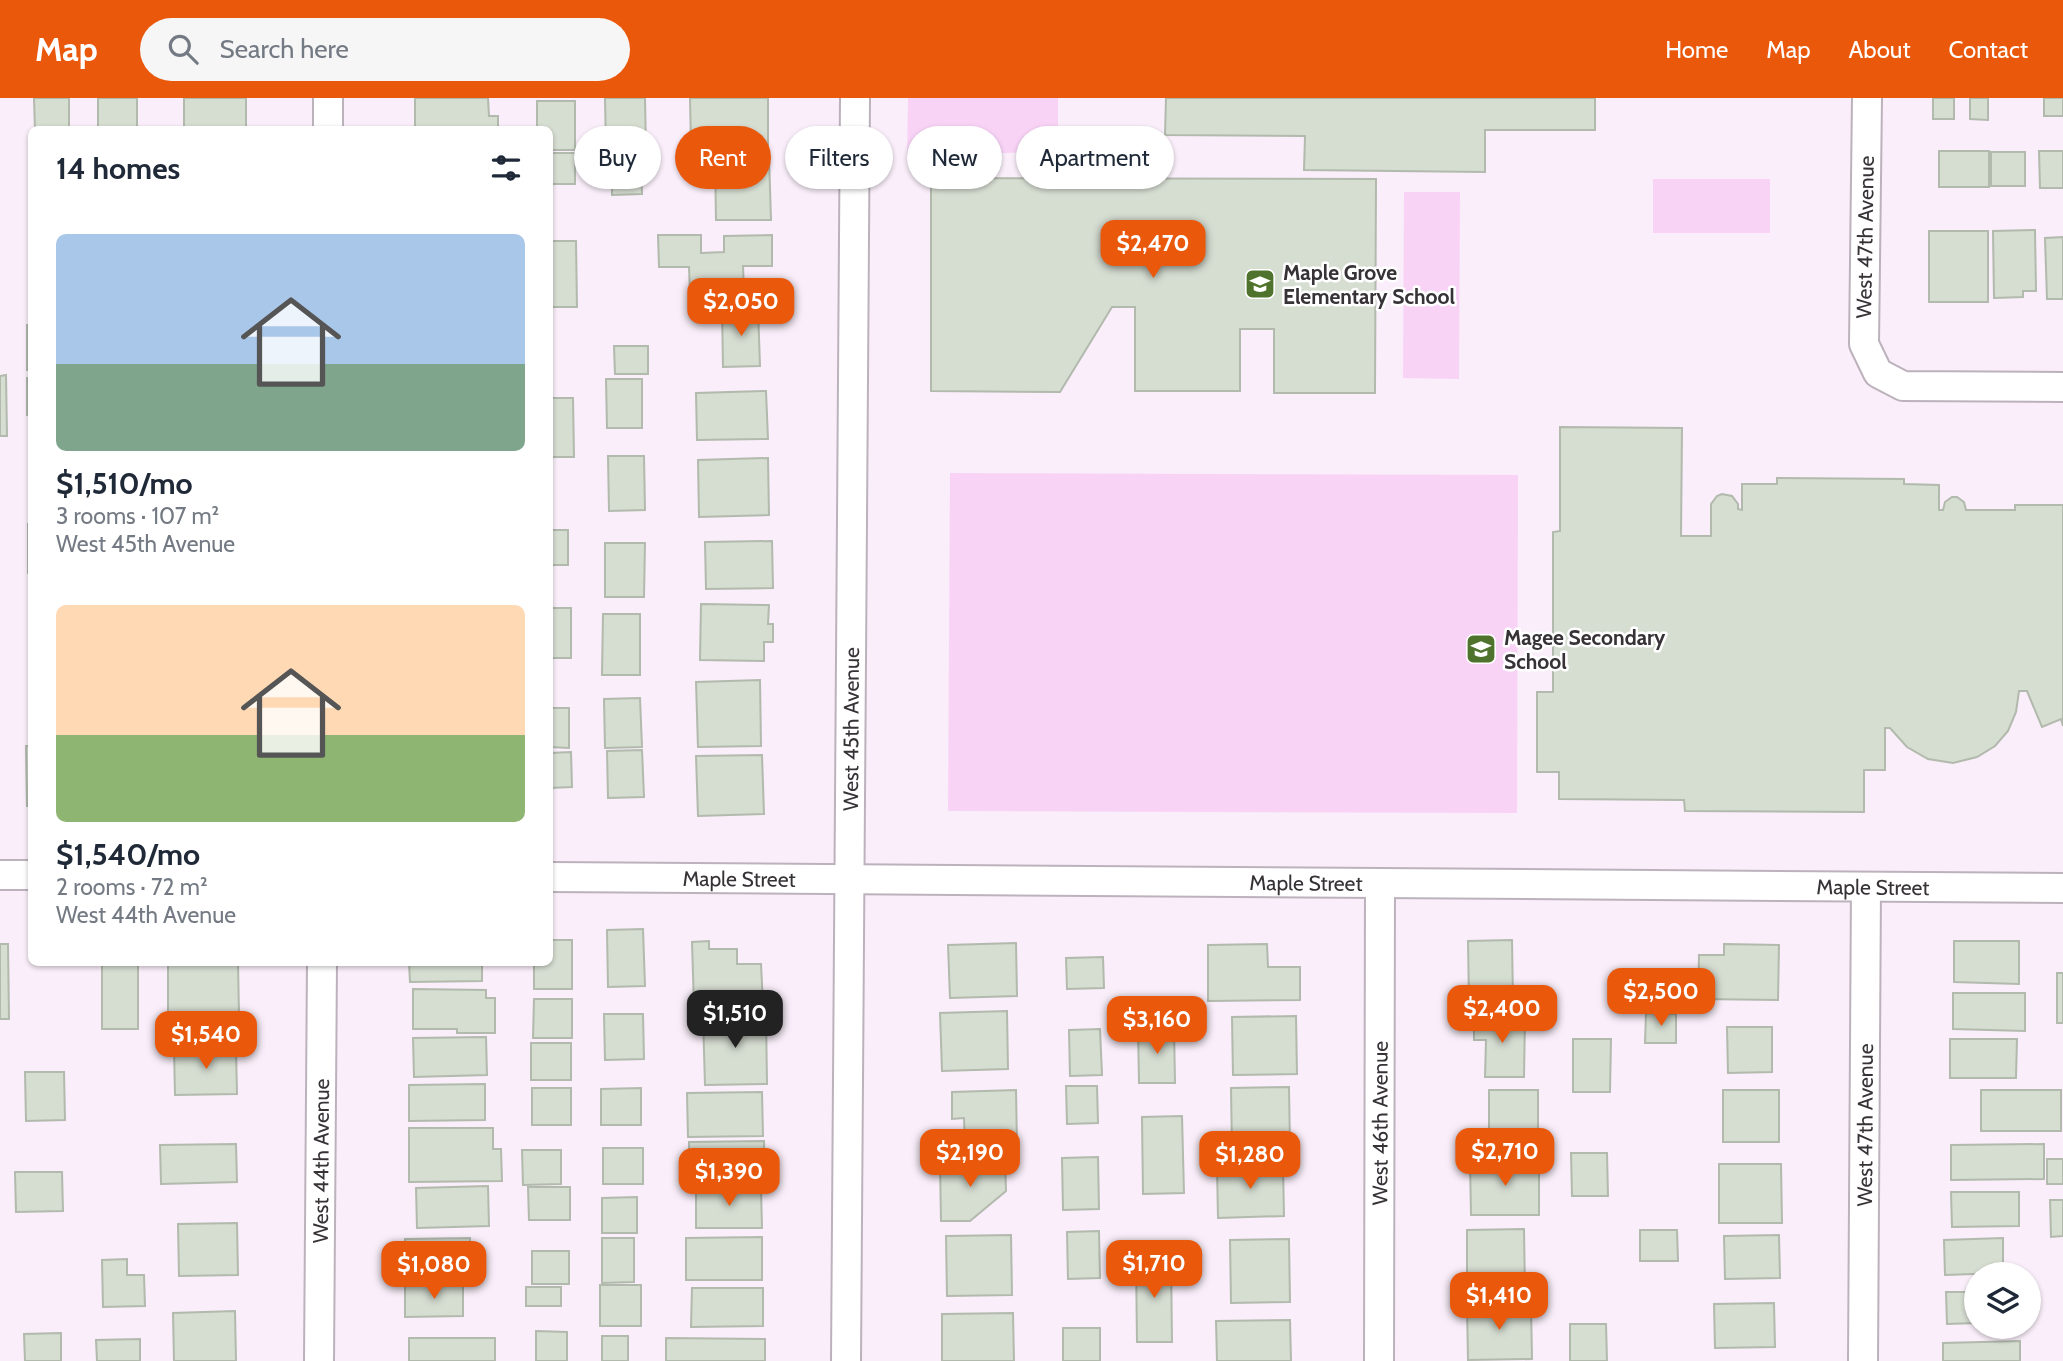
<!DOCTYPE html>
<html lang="en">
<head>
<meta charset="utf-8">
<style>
	:root { --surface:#fff; --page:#f6f6f7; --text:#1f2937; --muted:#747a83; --accent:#ea580c }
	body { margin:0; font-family:Cabin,sans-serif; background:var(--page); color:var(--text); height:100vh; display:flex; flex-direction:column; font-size:26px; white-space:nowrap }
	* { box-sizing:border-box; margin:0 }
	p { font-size:23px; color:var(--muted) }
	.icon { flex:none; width:38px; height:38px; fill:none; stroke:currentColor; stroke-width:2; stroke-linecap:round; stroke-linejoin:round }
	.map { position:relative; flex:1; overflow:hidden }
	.details { position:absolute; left:28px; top:28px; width:525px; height:840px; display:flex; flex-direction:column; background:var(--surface); border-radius:10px; box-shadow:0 2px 5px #0004 }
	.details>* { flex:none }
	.hud { position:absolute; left:574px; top:28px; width:665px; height:63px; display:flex; gap:14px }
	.controls { position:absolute; left:1964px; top:1164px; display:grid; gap:14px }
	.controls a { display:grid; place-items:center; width:77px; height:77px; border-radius:50%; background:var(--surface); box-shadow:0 2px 5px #0004; font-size:35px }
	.price { position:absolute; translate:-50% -60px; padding:0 16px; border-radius:14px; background:var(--accent); color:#fff; font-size:23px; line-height:46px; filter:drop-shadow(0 2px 4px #0008) }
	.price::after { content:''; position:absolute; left:50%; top:42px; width:21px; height:16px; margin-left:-10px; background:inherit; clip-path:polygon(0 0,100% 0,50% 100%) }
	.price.selected { background:#222; color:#fff }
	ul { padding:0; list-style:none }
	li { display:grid; align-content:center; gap:14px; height:371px; padding:0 28px }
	li span { display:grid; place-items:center; height:217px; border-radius:10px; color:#555 }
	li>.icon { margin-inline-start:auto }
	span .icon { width:126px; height:126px; fill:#fffc; stroke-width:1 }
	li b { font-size:30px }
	h2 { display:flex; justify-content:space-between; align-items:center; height:84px; padding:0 28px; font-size:30px }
	.chip { padding:0 24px; border-radius:32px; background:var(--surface); box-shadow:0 2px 5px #0004; font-size:24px; line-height:63px }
	.chip.selected { background:var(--accent); color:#fff }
	header { display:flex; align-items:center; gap:42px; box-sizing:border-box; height:98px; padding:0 35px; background:var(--accent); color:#fff }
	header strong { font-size:33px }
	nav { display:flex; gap:38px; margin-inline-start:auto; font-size:24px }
	.search { width:490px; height:63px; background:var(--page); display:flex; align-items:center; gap:18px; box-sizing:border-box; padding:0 24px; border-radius:38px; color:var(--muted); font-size:26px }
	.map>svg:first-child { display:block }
	.green { fill:#f8d3f6 }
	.building { fill:#d6ddd1; stroke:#b2b9ad; stroke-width:2 }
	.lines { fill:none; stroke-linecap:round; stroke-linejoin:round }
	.minor-casing { stroke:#bcb2bc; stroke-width:32 }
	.minor { stroke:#fff; stroke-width:28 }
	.labels { text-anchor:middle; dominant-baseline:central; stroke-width:5; stroke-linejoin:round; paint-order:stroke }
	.street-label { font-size:21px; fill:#363236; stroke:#fff }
	.poi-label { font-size:21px; font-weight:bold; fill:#363236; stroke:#fff; text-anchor:start }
</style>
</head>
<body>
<header>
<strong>Map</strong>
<div class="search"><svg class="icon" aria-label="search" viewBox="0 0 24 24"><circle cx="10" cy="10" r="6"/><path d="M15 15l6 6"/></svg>Search here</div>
<nav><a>Home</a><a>Map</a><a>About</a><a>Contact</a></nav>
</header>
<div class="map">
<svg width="2063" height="1263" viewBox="0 0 2063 1263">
	<rect width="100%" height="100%" fill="#f9eef9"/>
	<path class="green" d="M908,0H1058V53L907,59Z
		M1653,81H1770V135H1653Z
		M1404,94H1460L1459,281L1403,280Z
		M950,375L1518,377L1517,715L948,713Z"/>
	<path class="building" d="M34,0H69V32H35Z
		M98,0H137V32H98Z
		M184,0H246V32H184Z
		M415,0H488L489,18H498V32H415Z
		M605,0H645L646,52L606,53Z
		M690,0H768V47L691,48Z
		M1166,0H1595V32H1485V74L1304,72L1305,38L1165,37Z
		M1933,0H1954V21H1933Z
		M1970,0H1988V22L1970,21Z
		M2044,0H2063V18H2044Z
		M537,3H575V52H550V32H537Z
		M1939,53H1989V89H1939Z
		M2039,53H2063V90H2040Z
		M1991,54H2025V88H1991Z
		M550,55H575V86H550Z
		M769,59L771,122H716L715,60Z
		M612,61H641L642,96L612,97Z
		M931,80L1376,81L1375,295H1274V231H1240V293H1135V209H1112L1060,294L931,293Z
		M2035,132L2036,193H2023V199L1994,200L1993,133Z
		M1929,133H1988V204H1929Z
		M658,137H701V155L724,154V138L772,137V168H743L744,194L690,196L689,169H659Z
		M2063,139V201H2047L2045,140Z
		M550,143H576L577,209H550Z
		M758,210L760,268L723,269L722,211Z
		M27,227H32V272H27Z
		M614,248H648V276H615Z
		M6,277L7,338H0V278Z
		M27,280H32V317H27Z
		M606,281H642V330H607Z
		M766,293L768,341L697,342L696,295Z
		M550,300H573L574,359H550Z
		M1560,329L1682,330L1681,438H1711V406L1717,398L1722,396L1732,398L1738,406V411L1742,412V386H1777V380L1904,381V386L1939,387V412H1943L1945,404L1952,399H1957L1964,404L1966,412H2015V407H2063V628L2061,621L2042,629L2027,593H2019L2016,614L2008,633L1995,648L1977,659L1953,665L1928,661L1907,649L1890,630H1885V672H1864V714L1685,713L1684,702L1559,701V674H1537V594H1553V434L1560,433Z
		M608,358H644L645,412L609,413Z
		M768,360L769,417L699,419L698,362Z
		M28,426H32V475H28Z
		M550,432H568V467H550Z
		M772,443L773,490L706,491L705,444Z
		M605,445H645L644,499H605Z
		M701,506L769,507L768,526H773V544H764V563L700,562Z
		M550,510H571V560H550Z
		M603,516H640V577H602Z
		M760,582L761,648L698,649L696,584Z
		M640,600L642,649L605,650L604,601Z
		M550,610H569V650L550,649Z
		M26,648H32V708H27Z
		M642,652L644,699L608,700L607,653Z
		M571,654L572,689L550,690V655Z
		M762,657L764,716L698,718L696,658Z
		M643,831L645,888L608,889L607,832Z
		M550,842H572V891H534V864H550Z
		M1512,842L1513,904L1469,905L1468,843Z
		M709,843V851H737V866H761L763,906L694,908L692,844Z
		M1954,843H2019V886L1954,884Z
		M1016,845L1017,898L950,900L948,847Z
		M0,846H8L9,921H0Z
		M1267,846L1268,869H1300V902L1208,903V847Z
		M1724,846L1779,847L1778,902L1698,901L1699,857H1724Z
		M1103,859L1104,890L1067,891L1066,860Z
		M102,864H138V931H102Z
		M168,864H238L239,918H168Z
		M409,864H482V883L410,884Z
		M2057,875H2063V925H2057Z
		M413,891L486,892V900H495V935H457V931H413Z
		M1953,895H2025V933L1953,931Z
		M534,901H572V940H533Z
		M1007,913L1008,971L942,973L940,915Z
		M1646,915L1676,916V945H1645Z
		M604,916H643L644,961L605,962Z
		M766,918L767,986L705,987L703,919Z
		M1296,918L1297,976L1233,977L1232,919Z
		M1474,919H1525L1524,979H1485L1486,942H1474Z
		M1727,929H1772V974L1728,975Z
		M1174,930L1175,985H1139L1138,931Z
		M1100,931L1102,977L1070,978L1069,932Z
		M486,939L487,977L414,979L413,940Z
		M1573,941H1611L1610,994H1573Z
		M1950,941H2017L2016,980H1950Z
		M531,945H571V982H531Z
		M236,950L237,996L175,997L174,951Z
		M25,974H64L65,1022L26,1023Z
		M485,986V1022L409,1023V987Z
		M1066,988H1097L1098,1025L1067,1026Z
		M1289,989L1290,1050L1232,1051L1231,990Z
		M532,990H571V1027H532Z
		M641,990V1027H601V991Z
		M1016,992L1017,1048L965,1049L964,1020L952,1021V994Z
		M1489,992H1538V1039H1489Z
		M1723,992H1779V1044H1723Z
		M1981,992H2061V1033H1981Z
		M762,994L763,1038L688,1039L687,995Z
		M1182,1018L1184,1095L1143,1096L1142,1019Z
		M409,1030H493V1051H501L502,1083L409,1084Z
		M764,1043L765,1088L690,1089L689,1044Z
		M236,1046L237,1084L161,1086L160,1047Z
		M2044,1046V1081L1951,1082V1047Z
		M603,1050H643V1086H603Z
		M522,1052H561V1086L523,1087Z
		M1571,1055H1607L1608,1098H1572Z
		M1098,1059L1099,1111L1063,1112L1062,1060Z
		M2047,1061H2063V1086H2047Z
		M1470,1063H1539V1117H1471Z
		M1005,1064L1006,1093L970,1123H941L940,1065Z
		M1719,1066H1781L1782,1125H1719Z
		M1283,1067L1284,1118L1218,1120L1217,1068Z
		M15,1074H62L63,1113L16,1114Z
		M488,1088L489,1128L417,1130L416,1090Z
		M528,1089H570V1122H529Z
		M761,1090L762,1130H696V1091Z
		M1951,1094H2019V1128L1952,1129Z
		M637,1099V1135H602V1100Z
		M2050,1102H2063V1138L2051,1139Z
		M237,1125L238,1177L179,1178L178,1126Z
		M1524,1131L1525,1196L1467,1197V1132Z
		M1640,1132H1677L1678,1163H1640Z
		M1099,1133L1100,1180L1068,1181L1067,1134Z
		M1011,1137L1012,1197L947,1198L946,1138Z
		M1779,1137L1780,1180L1725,1181L1724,1138Z
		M762,1139V1182H686V1140Z
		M470,1140V1174L406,1175L405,1141Z
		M602,1140H634V1184L602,1185Z
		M2003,1140V1175L1945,1177L1944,1142Z
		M1289,1141L1290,1204L1231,1205L1230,1142Z
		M532,1153H569V1186H532Z
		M1171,1160L1172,1244H1137L1136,1161Z
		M127,1161V1177H144L145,1208L103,1209L102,1162Z
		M463,1187V1218L405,1219V1188Z
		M600,1187H641V1228H600Z
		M526,1189H561V1208H526Z
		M692,1190H763V1228L691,1229Z
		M1946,1194H1976V1225L1947,1226Z
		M1774,1205L1775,1249L1715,1250L1714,1206Z
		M1531,1207L1532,1261L1468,1262L1467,1208Z
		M235,1213L236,1263H174L173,1215Z
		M1013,1215L1014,1263H942V1216Z
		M1290,1222L1291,1263H1217L1216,1223Z
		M1570,1226H1606L1607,1263H1570Z
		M1063,1230H1100V1263H1063Z
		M536,1233L567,1234V1263H536Z
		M61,1235V1263H25L24,1236Z
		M602,1238H628V1263H602Z
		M409,1240H495V1263H409Z
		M666,1240L765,1241V1263H666Z
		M140,1241V1263H97L96,1242Z
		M2020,1243V1263H1943V1245Z"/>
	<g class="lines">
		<g class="minor-casing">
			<g id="minor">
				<path d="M1867,0L1864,246L1878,275L1903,288L2063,289"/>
				<path d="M328,32V0"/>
				<path d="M0,777H32"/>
				<path id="s1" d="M550,779L2063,790"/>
				<path id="s2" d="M319,1263L322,864"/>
				<path id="s3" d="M846,1263L855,0"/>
				<path id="s4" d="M1379,1263L1380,786"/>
				<path id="s5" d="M1863,1263L1866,789"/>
			</g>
		</g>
		<use href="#minor" class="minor"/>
	</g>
	<defs>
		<g id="school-square" transform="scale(1.575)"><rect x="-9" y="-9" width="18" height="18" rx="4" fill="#4f732c" stroke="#fff"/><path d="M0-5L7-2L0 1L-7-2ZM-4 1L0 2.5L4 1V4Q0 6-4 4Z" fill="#fff"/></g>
	</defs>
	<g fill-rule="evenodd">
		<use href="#school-square" x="1260" y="186"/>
		<use href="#school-square" x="1481" y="551"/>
	</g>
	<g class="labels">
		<g class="street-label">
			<text transform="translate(1865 139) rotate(-89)">West 47th Avenue</text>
			<text stroke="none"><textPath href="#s3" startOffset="632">West 45th Avenue</textPath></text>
			<text stroke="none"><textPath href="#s1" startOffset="189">Maple Street</textPath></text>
			<text stroke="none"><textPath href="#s1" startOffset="756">Maple Street</textPath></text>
			<text stroke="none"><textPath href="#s1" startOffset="1323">Maple Street</textPath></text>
			<text stroke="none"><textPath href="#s4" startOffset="238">West 46th Avenue</textPath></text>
			<text stroke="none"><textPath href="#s5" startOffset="236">West 47th Avenue</textPath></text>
			<text stroke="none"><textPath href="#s2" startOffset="200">West 44th Avenue</textPath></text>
		</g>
		<g class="poi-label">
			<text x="1283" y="174">Maple Grove<tspan x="1283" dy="24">Elementary School</tspan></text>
			<text x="1504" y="539">Magee Secondary<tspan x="1504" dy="24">School</tspan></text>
		</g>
	</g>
</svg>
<div class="controls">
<a><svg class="icon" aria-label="layers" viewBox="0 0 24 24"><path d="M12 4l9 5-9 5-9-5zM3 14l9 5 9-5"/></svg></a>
</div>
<b class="price" style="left:1153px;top:182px">$2,470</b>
<b class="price" style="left:741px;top:240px">$2,050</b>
<b class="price" style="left:1661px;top:930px">$2,500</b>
<b class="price" style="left:1502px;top:947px">$2,400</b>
<b class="price selected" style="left:735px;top:952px">$1,510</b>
<b class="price" style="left:1157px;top:958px">$3,160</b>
<b class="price" style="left:206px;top:973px">$1,540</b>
<b class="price" style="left:1505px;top:1090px">$2,710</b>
<b class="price" style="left:970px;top:1091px">$2,190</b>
<b class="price" style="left:1250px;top:1093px">$1,280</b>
<b class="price" style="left:729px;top:1110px">$1,390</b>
<b class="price" style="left:1154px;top:1202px">$1,710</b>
<b class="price" style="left:434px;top:1203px">$1,080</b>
<b class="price" style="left:1499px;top:1234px">$1,410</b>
<div class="hud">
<a class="chip">Buy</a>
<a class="chip selected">Rent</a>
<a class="chip">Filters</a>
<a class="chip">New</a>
<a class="chip">Apartment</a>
</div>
<section class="details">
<h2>14 homes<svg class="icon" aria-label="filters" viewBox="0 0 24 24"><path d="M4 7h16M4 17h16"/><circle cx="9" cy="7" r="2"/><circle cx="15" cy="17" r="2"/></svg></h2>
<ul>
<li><span style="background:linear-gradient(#a9c7e8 60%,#7fa58c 0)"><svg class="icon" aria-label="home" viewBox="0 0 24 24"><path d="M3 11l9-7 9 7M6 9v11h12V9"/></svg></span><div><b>$1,510/mo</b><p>3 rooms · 107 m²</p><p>West 45th Avenue</p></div></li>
<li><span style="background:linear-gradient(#ffd9b3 60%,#8fb573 0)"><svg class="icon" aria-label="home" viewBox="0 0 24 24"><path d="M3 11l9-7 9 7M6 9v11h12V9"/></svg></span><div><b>$1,540/mo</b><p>2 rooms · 72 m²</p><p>West 44th Avenue</p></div></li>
</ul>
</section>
</div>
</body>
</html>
